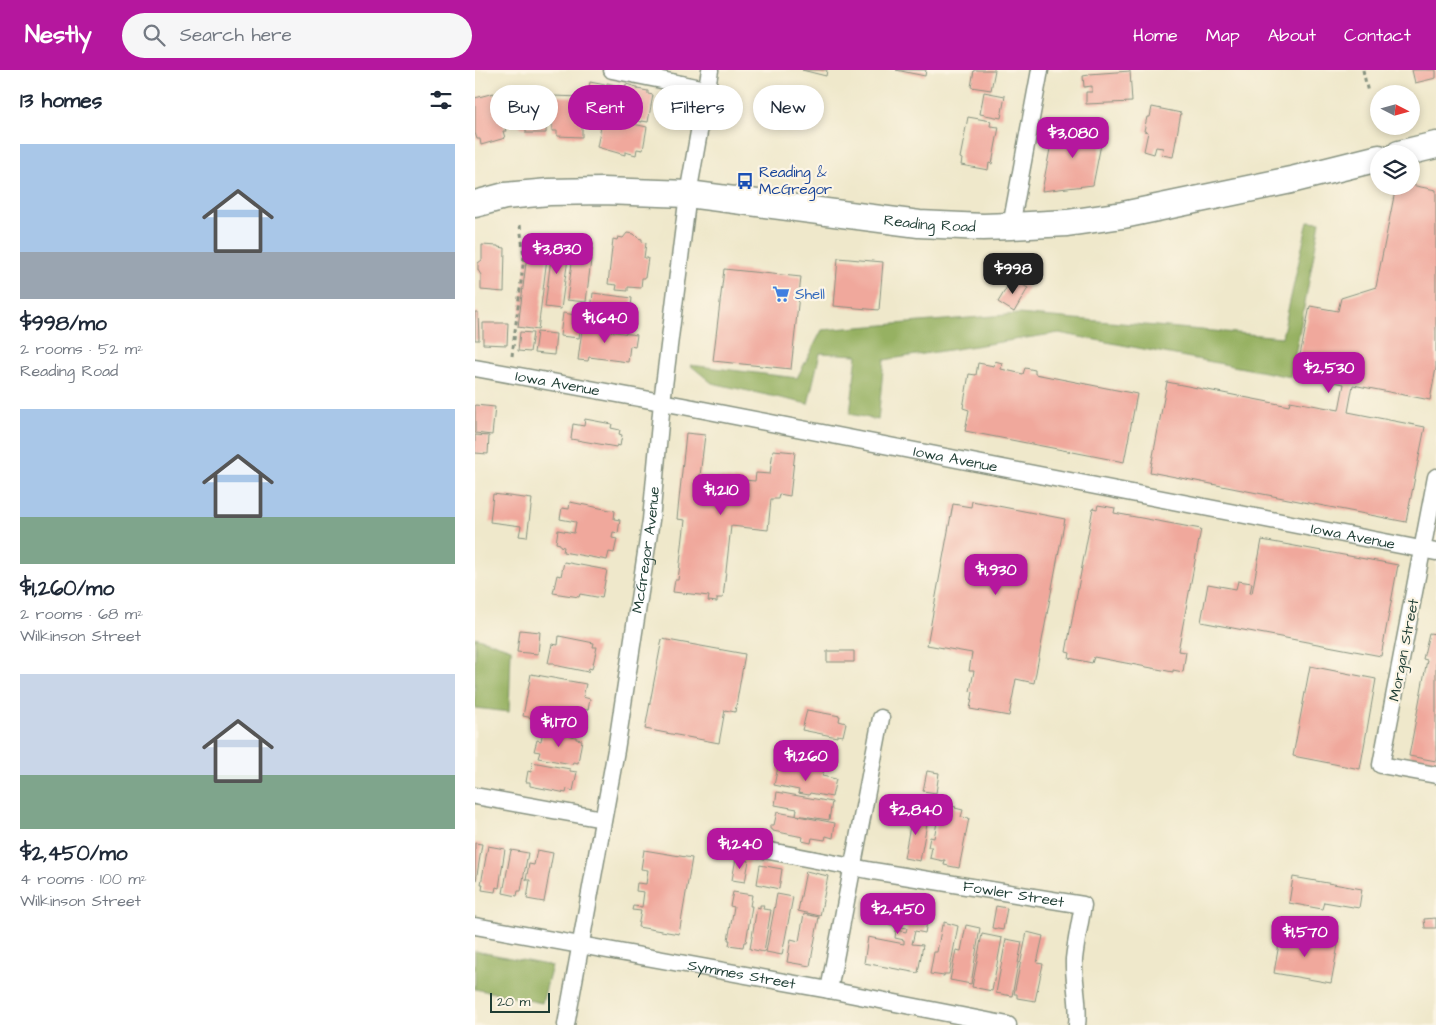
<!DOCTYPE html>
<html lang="en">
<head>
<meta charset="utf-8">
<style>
	:root { --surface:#fff; --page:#f6f6f7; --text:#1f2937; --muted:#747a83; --accent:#b5179e }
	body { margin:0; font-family:"Architects Daughter",sans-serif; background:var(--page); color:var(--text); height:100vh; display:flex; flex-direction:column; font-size:19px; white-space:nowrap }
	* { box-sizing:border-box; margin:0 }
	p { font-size:16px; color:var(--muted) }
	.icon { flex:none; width:28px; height:28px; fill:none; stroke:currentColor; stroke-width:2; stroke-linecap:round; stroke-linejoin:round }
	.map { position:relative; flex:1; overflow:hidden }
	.panel { display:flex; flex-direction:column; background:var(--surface); width:475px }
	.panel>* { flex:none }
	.top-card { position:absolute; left:15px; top:15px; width:475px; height:45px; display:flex; gap:10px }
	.needle { width:32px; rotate:96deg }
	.tools { position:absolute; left:895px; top:15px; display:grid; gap:10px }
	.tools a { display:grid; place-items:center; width:50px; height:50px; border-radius:50%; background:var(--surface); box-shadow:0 2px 8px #0003; font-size:25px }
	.scale { position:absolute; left:15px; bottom:12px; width:60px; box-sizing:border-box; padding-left:5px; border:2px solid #1f3d34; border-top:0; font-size:14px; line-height:18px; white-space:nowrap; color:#1f3d34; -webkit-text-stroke:4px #fcf5e5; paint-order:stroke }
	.price { position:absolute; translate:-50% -42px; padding:0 11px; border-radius:10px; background:var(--accent); color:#fff; font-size:16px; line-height:32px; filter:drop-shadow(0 1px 2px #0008) }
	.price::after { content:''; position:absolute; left:50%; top:30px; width:15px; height:11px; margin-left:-8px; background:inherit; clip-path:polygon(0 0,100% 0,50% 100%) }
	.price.on { background:#222; color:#fff }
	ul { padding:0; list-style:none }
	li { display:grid; align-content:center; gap:10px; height:265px; padding:0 20px }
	li span { display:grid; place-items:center; height:155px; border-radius:0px; color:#555 }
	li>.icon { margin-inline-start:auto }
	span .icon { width:90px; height:90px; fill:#fffc; stroke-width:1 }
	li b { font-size:21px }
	h2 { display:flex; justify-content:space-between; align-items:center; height:60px; padding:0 20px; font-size:21px }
	.tag { padding:0 18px; border-radius:22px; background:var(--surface); box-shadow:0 2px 8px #0003; font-size:18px; line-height:45px }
	.tag.on { background:var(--accent); color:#fff }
	header { display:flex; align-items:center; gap:30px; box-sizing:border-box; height:70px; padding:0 25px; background:var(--accent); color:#fff }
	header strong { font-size:24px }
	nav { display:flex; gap:28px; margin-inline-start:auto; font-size:18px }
	.search { width:350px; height:45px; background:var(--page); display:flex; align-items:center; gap:12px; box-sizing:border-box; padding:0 18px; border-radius:28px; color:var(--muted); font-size:19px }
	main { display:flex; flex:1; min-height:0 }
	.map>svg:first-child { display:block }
	.forest { fill:#96b162; stroke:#5a774b }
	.building { fill:#f0a89c }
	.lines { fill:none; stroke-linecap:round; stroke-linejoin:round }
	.street-casing { stroke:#879280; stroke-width:19 }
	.primary-casing { stroke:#879280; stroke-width:29 }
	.path { stroke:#879280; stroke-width:3; stroke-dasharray:4 4; stroke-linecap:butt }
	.street { stroke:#fff; stroke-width:16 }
	.primary { stroke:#fff; stroke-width:26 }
	.labels { text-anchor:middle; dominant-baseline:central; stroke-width:4.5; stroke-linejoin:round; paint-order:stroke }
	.transit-label { font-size:15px; fill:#164399; stroke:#fcf5e5; text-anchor:start }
	.street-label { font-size:15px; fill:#1f3d34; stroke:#fcf5e5 }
	.shop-label { font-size:15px; fill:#366cbe; stroke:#fcf5e5; text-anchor:start }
</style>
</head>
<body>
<header>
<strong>Nestly</strong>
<div class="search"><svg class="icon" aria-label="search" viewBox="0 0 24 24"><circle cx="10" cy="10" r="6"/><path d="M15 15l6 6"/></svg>Search here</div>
<nav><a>Home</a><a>Map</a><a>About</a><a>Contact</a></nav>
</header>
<main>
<section class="panel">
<h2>13 homes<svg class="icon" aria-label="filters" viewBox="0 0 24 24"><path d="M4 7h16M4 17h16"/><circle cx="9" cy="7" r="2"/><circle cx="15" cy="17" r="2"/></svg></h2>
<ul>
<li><span style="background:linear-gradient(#a9c7e8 70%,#9aa5b1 0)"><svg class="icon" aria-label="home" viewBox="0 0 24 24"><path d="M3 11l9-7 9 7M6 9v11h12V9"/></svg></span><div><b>$998/mo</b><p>2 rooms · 52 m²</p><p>Reading Road</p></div></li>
<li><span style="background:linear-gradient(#a9c7e8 70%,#7fa58c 0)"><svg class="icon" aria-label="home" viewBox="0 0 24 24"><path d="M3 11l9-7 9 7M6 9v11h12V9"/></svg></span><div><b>$1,260/mo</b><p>2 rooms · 68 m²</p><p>Wilkinson Street</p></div></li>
<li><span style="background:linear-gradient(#c9d6e8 65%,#7fa58c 0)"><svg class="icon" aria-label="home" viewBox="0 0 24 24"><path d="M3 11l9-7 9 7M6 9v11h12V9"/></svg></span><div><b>$2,450/mo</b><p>4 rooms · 100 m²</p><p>Wilkinson Street</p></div></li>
</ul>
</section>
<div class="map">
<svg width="961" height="955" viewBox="0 0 961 955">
	<rect width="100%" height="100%" fill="#fcf5e5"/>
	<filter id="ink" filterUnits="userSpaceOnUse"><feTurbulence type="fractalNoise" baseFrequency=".02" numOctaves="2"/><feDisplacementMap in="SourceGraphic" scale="10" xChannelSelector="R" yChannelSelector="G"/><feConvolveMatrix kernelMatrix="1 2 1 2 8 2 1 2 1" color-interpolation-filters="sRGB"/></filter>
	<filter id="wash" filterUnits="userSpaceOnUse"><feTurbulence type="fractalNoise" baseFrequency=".0096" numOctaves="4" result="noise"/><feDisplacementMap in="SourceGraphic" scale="20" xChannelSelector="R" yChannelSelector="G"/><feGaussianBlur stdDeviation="1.12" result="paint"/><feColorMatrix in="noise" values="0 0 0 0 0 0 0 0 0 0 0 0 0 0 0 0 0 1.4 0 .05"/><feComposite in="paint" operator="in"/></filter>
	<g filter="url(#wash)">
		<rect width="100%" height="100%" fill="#efe8cb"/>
		<path class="forest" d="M833,151L845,152L816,307L584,263L409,290L403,350L375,344L382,285L345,283L333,334L237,313L215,295L322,308L347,260L543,244L807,267Z
			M0,567L36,579L34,642L0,638Z
			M0,881L77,896L67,933L0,919Z"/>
		<g id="blocks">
			<path class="building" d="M327,0H352L351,6Z
				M421,0H451L450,6Z
				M499,0H520L516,20L496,17Z
				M937,0H961V8L940,13Z
				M655,1L657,32L611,34V22H617V16L609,17L608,6L614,5V4Z
				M115,12L130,15L126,33L111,30Z
				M132,13L150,17L151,14L162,17V19L173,21V24L178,25L173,52L167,51V52L126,44Z
				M509,22L530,26L526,48L505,44Z
				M19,23L31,61H28L30,68L6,75L5,69H2L0,63V28Z
				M46,25H72L71,63H51V58H45Z
				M78,26L107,27V67L82,66V61H77Z
				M677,37L706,43L698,87L687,85L688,78L681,77L679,84L669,81L673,62L669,61L672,47H675Z
				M127,47L172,57L168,80L162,79L161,85L150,82V85L122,77L126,56L122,55L124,50L126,51Z
				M493,47L516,51L515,56L524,57L517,94L514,93L513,100L486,95L487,89L485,88Z
				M629,59L618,115L567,121L578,63Z
				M936,115L961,120V298L955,330L878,315L873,342L950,357L931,452L675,402L692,312L814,336L815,331L864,340L869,314L821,305L835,236L863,241L866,228L901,217L921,116H936Z
				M152,163L159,164L163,168L167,169V172L171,173L169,188H173L170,208H167L166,218L153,217V221L141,220L142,215L133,214L138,169L142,170L143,167L148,168Z
				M54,169L74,172L63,260L43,257Z
				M100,171L118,173L111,232L92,230Z
				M78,172L95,174L86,239L70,237Z
				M7,175L23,176V177L30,178L29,222L6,220V205L3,200V193L7,190Z
				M363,188L408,192L404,240L359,236Z
				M249,199L326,207L316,299L238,291Z
				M537,209L553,218L539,242L523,232Z
				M118,223L157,228L156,237L158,238L156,253L115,249Z
				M0,242H3L4,270H0Z
				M88,243L107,246L104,268L85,266Z
				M108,252L126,253V260L162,265L160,277L155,276L153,292L114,287L113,291L103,290Z
				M8,253H33L32,275L8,274Z
				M45,262L58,263L55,282L43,281Z
				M62,262L81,264L79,285L59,283Z
				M520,291L527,293L526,299L548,304L550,298L560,300V304L662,324L649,392L490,361L494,340L488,338L494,304L501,305L503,293L519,296Z
				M0,335L20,337L17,365L0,363Z
				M110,349L137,354L136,358L145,360L144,364L147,365L145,376L142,375L141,377L96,369L98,354L109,356Z
				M211,363L230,365L225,406L280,411L281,403L295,404L298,380L320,382L315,426L304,424L303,429H296L293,460L256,456L248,528H242V532L233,531L234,526L198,522L200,510H203L210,450L202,449Z
				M0,365L14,366L13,384L0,383Z
				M18,424L57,429L52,467L44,466L46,456L15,452Z
				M497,431L590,449L559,613L541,609L534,646L495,639L498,622L495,621L499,601H494L497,583L452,575L478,434L496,437Z
				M95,432L140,441L139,449L145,450L143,463L138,462L137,468L142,469L139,483L134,482L132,490L88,482L89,477L85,476V474L81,473L83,460L99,463L101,452L85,449L87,438L94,439Z
				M623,435L640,438L639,443L726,459L703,581L711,582L708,602L698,600V602L619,587L617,593L594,588L595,583L591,582L618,438L622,439Z
				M787,470L923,495L906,586L726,552L733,514L761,519L763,511L777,513L775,523H777Z
				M89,492L132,500L127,528L105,524L104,527L78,523L82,505L86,506Z
				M45,560L65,562L63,584L42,582Z
				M954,563L961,564V691L934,686L952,590L948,589Z
				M84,566L119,573L118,577H122L117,599L114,598L113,602L79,595V593H73L77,574L83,575Z
				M187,569L270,584L260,642L250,640L244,673L170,659Z
				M352,581H379V592H352Z
				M835,596L901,609L885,699L818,686Z
				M56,604L111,614L108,627L115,629L113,640L106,639L102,657L48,646Z
				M332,640L365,646L364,651L371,653L368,666L362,665V667L327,660Z
				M68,660L101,667V669L107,670L103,693L98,692L97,694L63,688L65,682L59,681L62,670L66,671Z
				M57,692L95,699V701L102,702L98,721L92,719L91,723L55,716V712H51L53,701L56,702Z
				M303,697L335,703V697L349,700L347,706L361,709L357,727L335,723L334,725L323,723L324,720L299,715Z
				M452,701L464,703L461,723L448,721Z
				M302,722L357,732L354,750L321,745L322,739L300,735Z
				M467,734L481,737L480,738L488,740L486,747L494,748L484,798L469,795L470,790H468V791L455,788L457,777H453L455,767L459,768L464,742H466Z
				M438,740L454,743L445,791L429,788Z
				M302,742L360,753L358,768L351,766L350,770L337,768L336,773L327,771L328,767L298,761V760L295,759V755H299Z
				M0,773L7,774L1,811H0Z
				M13,776L30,779L24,818L21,817L20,822L7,820L8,814H6Z
				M36,780L53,783L46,821H43L42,826L28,823Z
				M62,780L78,783L69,832L52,829L55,810H51L54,794L59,795Z
				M169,780L217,788L204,864L163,857L166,841L157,840L158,836L167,837L169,822L161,821L162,813L171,814L173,800L166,799Z
				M261,788L274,791L270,812L257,810Z
				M285,795L307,799L304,819L282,814Z
				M331,801L353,806L345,846L323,841Z
				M818,807L887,819L884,838L849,832L847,839L814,833Z
				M258,822L277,825L275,836H277L271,872H269L268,877L254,875L255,870H253L259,837L255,836Z
				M302,824L318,827L307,885L291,882Z
				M401,826L455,836L450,863L440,861L437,874L448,875L443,903L389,893L393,867L429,874V870L420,868L421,860L431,862L432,858L397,851Z
				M285,835H289L288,839L296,840L289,882L275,879L282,837L285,838Z
				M521,836L532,838L528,860L517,858Z
				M329,844L344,847L335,896L312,892L316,869L324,871Z
				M961,848V858H950L949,849Z
				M469,852L483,856L474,904H469V906L455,904L459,882H462L467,855L469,856Z
				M491,855L505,858L496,914L475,910L481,880L486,881Z
				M552,862L568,866L562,893L568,894L560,931L542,928V924H539Z
				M806,862L831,866L830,869L863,875L856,913L799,903Z
				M507,864L527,868L517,921L497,917Z
				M531,869L547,872L537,926L521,923Z"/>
		</g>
	</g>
	<g filter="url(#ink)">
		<use href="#blocks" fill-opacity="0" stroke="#879280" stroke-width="1"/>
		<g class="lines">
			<g class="street-casing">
				<g id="street">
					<path d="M137,0L231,19"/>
					<path d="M536,156L565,0"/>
					<path id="s1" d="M0,298L208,336L961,482"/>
					<path d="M961,407L906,695L961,705"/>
					<path d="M0,726L128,749"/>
					<path id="s2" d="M264,775L398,801L608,835C605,853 601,871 599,889C598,911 605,934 602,955"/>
					<path id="s3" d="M0,856L354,920L533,955"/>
					<path d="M354,920L406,648"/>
					<path id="s4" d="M91,955L141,680L176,450L187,332L213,124L235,0"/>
				</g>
			</g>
			<g class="primary-casing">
				<g id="primary">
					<path d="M924,84L961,75"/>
					<path id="s5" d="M0,134L30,126L74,122L128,121L213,124L444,154L508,157L536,156L592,153L648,145L816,110L904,88"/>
				</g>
			</g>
			<path class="path" d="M888,0L893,23
				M37,286L49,187L45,155"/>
			<use href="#street" class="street"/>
			<use href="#primary" class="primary"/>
		</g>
	</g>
	<defs>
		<g id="bus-bare" transform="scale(1.35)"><path d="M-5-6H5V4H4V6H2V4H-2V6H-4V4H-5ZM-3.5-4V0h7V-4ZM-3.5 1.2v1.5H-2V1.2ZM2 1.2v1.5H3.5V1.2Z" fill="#1a4fb4" stroke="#fcf5e5" stroke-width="2.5" paint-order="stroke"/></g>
		<g id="supermarket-bare" transform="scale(1.35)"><path d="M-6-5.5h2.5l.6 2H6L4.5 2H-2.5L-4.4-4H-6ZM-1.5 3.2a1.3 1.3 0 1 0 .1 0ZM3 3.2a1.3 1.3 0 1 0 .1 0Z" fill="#3f7fe0" stroke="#fcf5e5" stroke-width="2.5" paint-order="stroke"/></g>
	</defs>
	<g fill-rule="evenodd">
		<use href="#bus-bare" x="270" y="111"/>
		<use href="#supermarket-bare" x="306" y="224"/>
	</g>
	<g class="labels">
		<g class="transit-label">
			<text x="284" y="102">Reading &amp;<tspan x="284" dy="17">McGregor</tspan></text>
		</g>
		<g class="street-label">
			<text stroke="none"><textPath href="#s5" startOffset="458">Reading Road</textPath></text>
			<text stroke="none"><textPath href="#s1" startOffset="84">Iowa Avenue</textPath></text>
			<text stroke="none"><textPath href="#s1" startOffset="489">Iowa Avenue</textPath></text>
			<text stroke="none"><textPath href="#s1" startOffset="894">Iowa Avenue</textPath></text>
			<text stroke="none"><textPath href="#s4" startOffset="482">McGregor Avenue</textPath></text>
			<text transform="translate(929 580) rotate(-79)">Morgan Street</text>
			<text stroke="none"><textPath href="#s2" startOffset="279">Fowler Street</textPath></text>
			<text stroke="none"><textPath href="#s3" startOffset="271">Symmes Street</textPath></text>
		</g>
		<g class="shop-label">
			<text x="320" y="224">Shell</text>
		</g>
	</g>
</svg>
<div class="tools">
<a><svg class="needle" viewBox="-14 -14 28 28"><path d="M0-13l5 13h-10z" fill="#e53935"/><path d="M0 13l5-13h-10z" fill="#747a83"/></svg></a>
<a><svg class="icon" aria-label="layers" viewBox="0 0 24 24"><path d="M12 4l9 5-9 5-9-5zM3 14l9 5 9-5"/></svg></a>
</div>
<div class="scale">20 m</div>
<b class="price" style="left:598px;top:89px">$3,080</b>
<b class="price" style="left:82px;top:205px">$3,830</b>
<b class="price on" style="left:538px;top:225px">$998</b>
<b class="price" style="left:130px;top:274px">$1,640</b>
<b class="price" style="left:854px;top:324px">$2,530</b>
<b class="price" style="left:246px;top:446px">$1,210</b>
<b class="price" style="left:521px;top:526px">$1,930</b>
<b class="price" style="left:84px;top:678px">$1,170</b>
<b class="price" style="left:331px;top:712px">$1,260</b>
<b class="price" style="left:441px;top:766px">$2,840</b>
<b class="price" style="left:265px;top:800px">$1,240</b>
<b class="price" style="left:423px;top:865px">$2,450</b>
<b class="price" style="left:830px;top:888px">$1,570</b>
<div class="top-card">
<a class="tag">Buy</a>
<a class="tag on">Rent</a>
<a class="tag">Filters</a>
<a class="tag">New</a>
</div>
</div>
</main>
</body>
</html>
